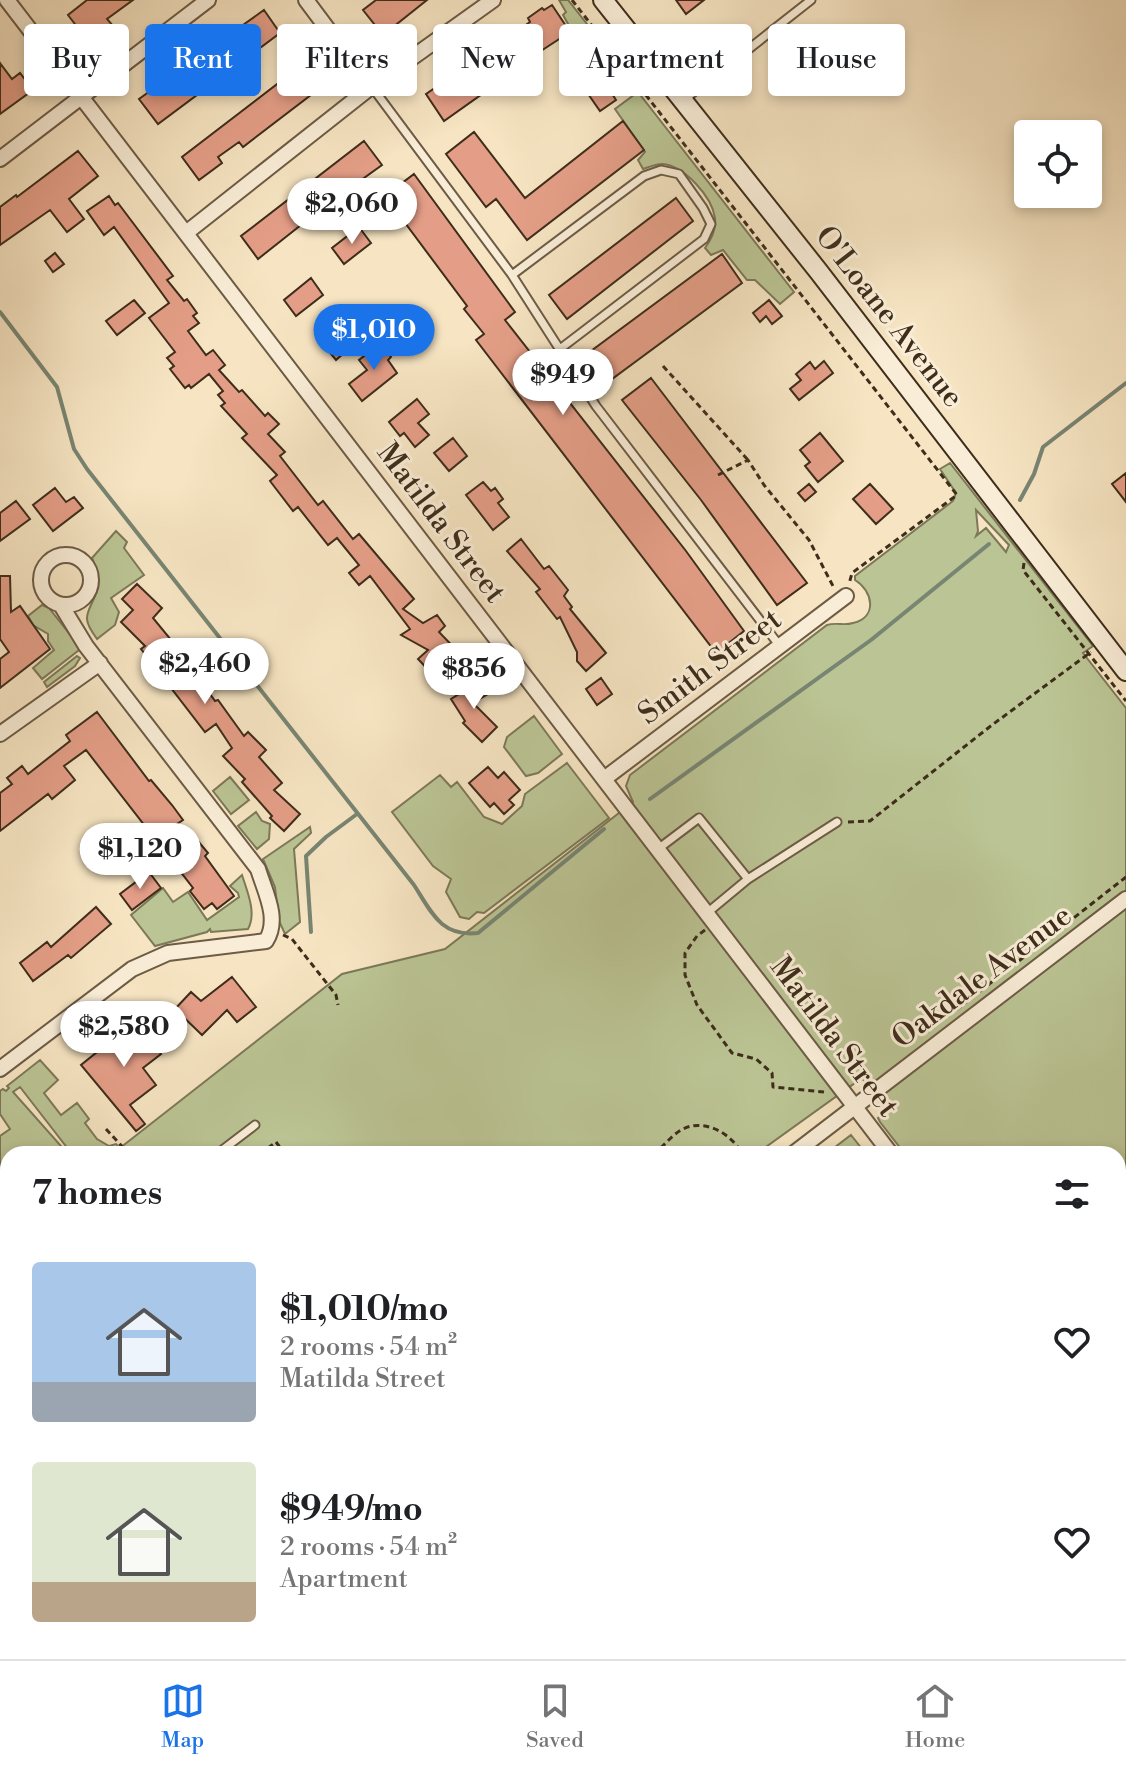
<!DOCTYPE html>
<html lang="en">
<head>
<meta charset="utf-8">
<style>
	:root { --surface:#fff; --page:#f2f2f2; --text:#202124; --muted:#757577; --line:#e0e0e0; --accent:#1a73e8 }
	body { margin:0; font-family:"Libre Bodoni",serif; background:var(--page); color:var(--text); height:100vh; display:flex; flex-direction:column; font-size:30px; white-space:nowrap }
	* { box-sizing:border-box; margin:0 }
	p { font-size:26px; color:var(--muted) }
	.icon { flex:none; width:44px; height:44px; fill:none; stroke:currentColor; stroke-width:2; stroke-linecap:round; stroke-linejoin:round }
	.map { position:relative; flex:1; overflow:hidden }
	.sheet { position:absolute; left:0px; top:1146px; width:1126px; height:514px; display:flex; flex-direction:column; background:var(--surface); border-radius:24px 24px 0 0; box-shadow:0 4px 12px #0003 }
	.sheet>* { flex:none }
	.top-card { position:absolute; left:24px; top:24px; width:1078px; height:72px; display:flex; gap:16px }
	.controls { position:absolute; left:1014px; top:120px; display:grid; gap:16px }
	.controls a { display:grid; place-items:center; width:88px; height:88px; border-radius:8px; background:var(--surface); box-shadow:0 4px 12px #0003; font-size:40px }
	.price { position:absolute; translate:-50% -68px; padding:0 18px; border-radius:28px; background:#fff; color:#222; font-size:26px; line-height:52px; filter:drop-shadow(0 2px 4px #0008) }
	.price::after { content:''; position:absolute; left:50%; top:48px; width:24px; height:18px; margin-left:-12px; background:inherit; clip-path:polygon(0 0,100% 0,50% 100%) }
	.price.on { background:var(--accent); color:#fff }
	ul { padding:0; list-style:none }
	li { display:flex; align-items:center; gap:24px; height:200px; padding:0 32px }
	li span { display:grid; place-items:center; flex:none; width:224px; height:160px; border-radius:8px; color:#555 }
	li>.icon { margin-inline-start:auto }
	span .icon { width:96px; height:96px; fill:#fffc; stroke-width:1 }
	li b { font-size:34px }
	h2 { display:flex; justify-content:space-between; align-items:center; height:96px; padding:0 32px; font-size:34px }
	.pill { padding:0 28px; border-radius:8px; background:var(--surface); box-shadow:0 4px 12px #0003; font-size:28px; line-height:72px }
	.pill.on { background:var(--accent); color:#fff }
	.menu { display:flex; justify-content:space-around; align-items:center; height:112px; border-top:2px solid var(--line); background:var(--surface); font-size:22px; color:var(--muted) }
	.menu a { display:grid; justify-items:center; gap:4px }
	.menu .on { color:var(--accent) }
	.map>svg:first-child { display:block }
	.green { fill:#bbc494; stroke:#7c7858; stroke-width:2; fill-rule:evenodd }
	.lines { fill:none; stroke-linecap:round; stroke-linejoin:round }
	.stream { stroke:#788572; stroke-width:4 }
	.building { fill:#e49e87; stroke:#3e2d1b; stroke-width:2 }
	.service-casing { stroke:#6c5b45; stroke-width:11 }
	.minor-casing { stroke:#6c5b45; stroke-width:18 }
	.tertiary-casing { stroke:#6c5b45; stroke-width:20 }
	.secondary-casing { stroke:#3e2d1b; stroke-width:22 }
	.path { stroke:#3e2d1b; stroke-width:3; stroke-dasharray:6 4; stroke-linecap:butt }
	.service { stroke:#f9edd7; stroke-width:7 }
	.minor { stroke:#f9edd7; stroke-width:14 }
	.tertiary { stroke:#f9edd7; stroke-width:16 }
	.secondary { stroke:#f9edd7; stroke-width:18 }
	.labels { text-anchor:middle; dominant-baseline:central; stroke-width:6; stroke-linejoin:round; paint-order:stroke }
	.street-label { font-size:30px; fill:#3e2d1b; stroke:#f9edd7 }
</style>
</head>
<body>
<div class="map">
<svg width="1126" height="1659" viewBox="0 0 1126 1659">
	<rect width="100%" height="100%" fill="#f6e4c2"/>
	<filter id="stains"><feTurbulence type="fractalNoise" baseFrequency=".0025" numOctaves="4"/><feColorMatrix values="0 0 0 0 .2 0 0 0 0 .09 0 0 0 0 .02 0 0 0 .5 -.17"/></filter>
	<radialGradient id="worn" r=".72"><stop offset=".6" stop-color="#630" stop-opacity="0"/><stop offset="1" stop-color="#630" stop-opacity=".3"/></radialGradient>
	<path class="green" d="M559,0H568L624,71L618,75L606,54L585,67L571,49L572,41L583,33L579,26L572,31L563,15L566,12Z
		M638,92L794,292L780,304L755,280H747L723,250L711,255L705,248C712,238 716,230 715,218C712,197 684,165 662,164C656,164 649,167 643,169L638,160L645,152L615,109Z
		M950,463L1093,646L1083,653L1126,708V1234L1118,1240V1154H905L880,1122L878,1118L886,1111L862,1078L756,1154H72L20,1087L13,1092L61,1146C44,1158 26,1152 8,1154V1159L0,1165V1136L10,1129L0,1114V1091L3,1089L6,1091L9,1088L7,1086L40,1060L58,1080L44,1093L61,1115L77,1103L89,1119L85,1123L97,1139L109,1146L116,1144L120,1148L342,974L445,949L633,802L626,786L630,775L827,625C836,622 844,626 853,623C878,617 873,591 855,580V576L953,501L956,493L940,469ZM976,510L1009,545L1006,552L986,528L976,536L978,531Z
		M116,531L127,542L124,548L144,575L111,598L119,612L115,625L97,639C79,615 89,614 97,591C101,580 96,568 92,558Z
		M42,605L49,608L79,646V650L42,679L33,668L54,650L48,641V634L33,625L28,616Z
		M77,656L80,658L75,666L47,687L44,682Z
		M534,716L562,754L538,773L526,776L504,747L507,737Z
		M567,763L609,818L484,913L477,912L469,919L460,917L446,892L451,879L433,866L392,812L440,775L451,787L457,782L484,817L502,824L522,806L525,794Z
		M230,777L249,800L231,814L213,791Z
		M256,812L262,821L270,824L269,839L257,849L238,826Z
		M310,827L311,833L294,849L300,922L285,934L279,921L275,887L263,859Z
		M242,875C247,891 257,913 248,929L211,932L210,929L207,932L155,946L131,915L163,888L173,902L188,892L207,920L239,897L238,893L230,886Z
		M851,1135L866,1154H826Z
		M1118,1483L1126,1493V1519L1118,1525Z
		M324,1652H408L410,1659H329Z
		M942,1652H1065L1070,1659H933Z"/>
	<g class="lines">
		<path class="stream" d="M0,312L57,387L74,449L87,469L414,885C432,913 441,937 478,933L604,829
			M1020,500L1034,474L1043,447L1126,383
			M650,799L871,640L989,544
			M311,932L306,856L326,837L357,814"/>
	</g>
	<path class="building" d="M87,0H133L107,19L114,27L91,45L68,15Z
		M376,0H427L383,35L363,10Z
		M676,0H704L686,14Z
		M552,5L570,32L504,75L506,77L444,121L426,94L448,79L451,81L467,71L464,66L496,44L494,41L508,31L511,35L530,22L528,18L542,8L544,10Z
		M264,10L280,33L158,124L139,99Z
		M600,61L611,77L604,81L616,100L600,111L586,91L592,88L582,73Z
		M0,63L12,79L20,73L33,90L0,114Z
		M302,65L320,88L243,147L239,142L218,157L222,163L199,180L182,157Z
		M623,121L644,150L527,240L496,199L486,207L446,154L474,132L525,198Z
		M364,141L382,165L325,206L258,259L241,236Z
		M78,151L98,176L69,199L84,219L67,232L50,210L0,245V207L16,195L17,197Z
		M414,174L515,312L505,320L686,551L744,631L716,653L476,340L484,334L464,309L467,306L385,196Z
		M109,196L115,205L118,203L173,276L167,280L184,301L187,299L197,313L193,316L199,323L188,331L206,355L213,350L225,365L219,370L239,392L242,390L265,416L268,413L279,424L268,434L285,452L280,456L318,505L323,501L353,539L359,534L414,599L403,609L423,623L437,615L445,626L439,632L464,658L440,682L418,659L428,650L401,635L410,629L370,576L359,585L349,573L359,565L337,538L328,545L298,507L293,511L270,481L277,475L242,438L247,434L221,406L225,403L218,395L223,391L209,374L191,388L189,385L185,388L170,369L174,366L167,358L175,352L149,318L169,303L114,227L104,235L87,211Z
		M676,198L693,221L567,319L549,295Z
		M359,227L371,243L344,264L332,248Z
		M55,253L64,264L53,272L45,261Z
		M722,254L742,283L612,379L591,351Z
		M311,278L323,295L296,316L284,300Z
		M134,300L145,313L117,335L106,321Z
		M769,300L782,316L772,324L766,316L760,322L753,313Z
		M346,313L354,323L344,331L354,344L336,360L317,337Z
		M381,343L391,357L388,360L397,373L362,401L349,384L367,370L359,360Z
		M824,361L833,373L799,400L790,389L801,380L796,374L810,362L815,369Z
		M651,378L807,583L777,605L701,500L622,400Z
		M417,399L429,414L418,423L429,435L415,447L404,433L400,436L389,422Z
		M820,433L843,461L818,482L805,466L810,462L800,450Z
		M453,438L467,456L449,471L434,453Z
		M1126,473V502L1112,484Z
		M483,482L491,491L495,488L503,499L498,503L509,517L493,530L466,495Z
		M809,484L816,492L805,501L798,493Z
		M870,484L893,509L876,524L853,499Z
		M55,488L66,502L74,497L83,508L53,531L33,505Z
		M16,501L30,519L0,541V513Z
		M521,539L544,569L549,566L568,590L564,596L572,607L570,609L606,653L586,671L577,661V652L560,617L557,619L536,592L540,589L507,551Z
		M0,576H10L11,612L20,606L50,649L0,688V659L9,652L0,639Z
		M137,584L162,608L153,618L181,652L215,701L218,700L244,736L248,732L266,750L259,757L282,783L274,790L300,814L284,831L270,818L272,816L242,782L245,779L223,756L232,748L216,724L205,732L141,649L145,646L121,622L133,610L122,599Z
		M601,678L612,694L597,705L586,689Z
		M480,681L488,694L473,703L497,727L482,742L463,723L465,721L451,699Z
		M97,712L149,781L151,780L172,805L183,820L177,824L192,845L198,841L208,853L205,856L234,896L217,909L212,903L204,909L190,891L193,888L86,750L64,766L75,780L52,799L48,794L0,831V793L12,784L7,778L22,766L28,774L70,741L66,735Z
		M488,767L498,778L504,772L520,790L509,800L514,805L504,814L494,803L490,807L469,783Z
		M149,872L161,888L132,910L120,894Z
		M96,907L111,924L71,958L68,955L33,981L20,963L47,942L51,947Z
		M232,977L256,1007L237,1022L227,1010L202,1035L175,1009L191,992L201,1001Z
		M133,1017L161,1054L143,1068L156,1085L130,1105L145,1124L136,1131L81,1065L107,1044L104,1040Z"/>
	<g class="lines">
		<g class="service-casing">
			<path id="service" d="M372,87L512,275L596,406L779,645
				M685,99L811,0
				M512,275L644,176L661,170L679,174L703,208L711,224L704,239L560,349
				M658,849L699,818L748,879L707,913
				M748,879L837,822
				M217,1154L255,1125
				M414,1652L417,1659"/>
		</g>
		<g class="minor-casing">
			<path id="minor" d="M7,0L891,1154
				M306,0L371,87
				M0,159L208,0
				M186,233L371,87L493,0
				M41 580a25 25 0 1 1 50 0a25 25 0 1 1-50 0Z
				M0,734L100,663
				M604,779L846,596
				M0,1069L132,969L168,953L266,941C280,919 265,892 258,869L86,646L61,605
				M793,1154L1126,899
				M0,1434L8,1428
				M0,1447V1462
				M1118,1453L1126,1464
				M62,1659L67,1652"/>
		</g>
		<g class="tertiary-casing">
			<path id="tertiary" d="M0,1244L8,1255
				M316,1652L322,1659"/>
		</g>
		<g class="secondary-casing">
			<path id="secondary" d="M603,0L819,272L1126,671"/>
		</g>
		<path class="path" d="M572,0L957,495L852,573L849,584
			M663,366L748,460
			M718,475L748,460L764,485L809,540L834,588
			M1024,563L1023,570L1126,701
			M848,822L870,821L992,725L1091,652
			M705,930L697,936L685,953V975L697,1005L732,1053L756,1059L772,1073L773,1087L824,1092
			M283,935L292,939L336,995L338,1005
			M956,1010L1126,877
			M106,1129L129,1154
			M260,1154L276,1142L285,1154
			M653,1154C664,1147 671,1135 683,1129C705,1118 732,1134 742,1154
			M428,1652L431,1659
			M842,1659V1652"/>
		<use href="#service" class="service"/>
		<use href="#minor" class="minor"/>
		<use href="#tertiary" class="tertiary"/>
		<use href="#secondary" class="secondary"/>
	</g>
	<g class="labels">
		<g class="street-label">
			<text transform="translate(889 317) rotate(52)">O'Loane Avenue</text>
			<text transform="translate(441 523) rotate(53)">Matilda Street</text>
			<text transform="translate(710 667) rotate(-37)">Smith Street</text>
			<text transform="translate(982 977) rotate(-37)">Oakdale Avenue</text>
			<text transform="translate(834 1037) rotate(53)">Matilda Street</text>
		</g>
	</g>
	<rect width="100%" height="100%" filter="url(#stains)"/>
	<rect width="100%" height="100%" fill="url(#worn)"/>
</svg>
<div class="controls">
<a><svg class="icon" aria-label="locate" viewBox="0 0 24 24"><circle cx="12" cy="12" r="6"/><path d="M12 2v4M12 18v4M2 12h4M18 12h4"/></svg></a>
</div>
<b class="price" style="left:352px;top:246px">$2,060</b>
<b class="price on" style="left:374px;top:372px">$1,010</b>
<b class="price" style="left:563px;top:417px">$949</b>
<b class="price" style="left:205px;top:706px">$2,460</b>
<b class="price" style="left:474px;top:711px">$856</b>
<b class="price" style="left:140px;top:891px">$1,120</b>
<b class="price" style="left:124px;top:1069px">$2,580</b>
<div class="top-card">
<a class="pill">Buy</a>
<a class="pill on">Rent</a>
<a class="pill">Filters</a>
<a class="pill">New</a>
<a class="pill">Apartment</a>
<a class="pill">House</a>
</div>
<section class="sheet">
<h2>7 homes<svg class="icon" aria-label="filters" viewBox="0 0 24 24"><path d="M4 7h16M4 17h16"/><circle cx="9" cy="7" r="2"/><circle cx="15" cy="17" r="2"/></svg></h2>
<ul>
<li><span style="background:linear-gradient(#a9c7e8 75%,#9aa5b1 0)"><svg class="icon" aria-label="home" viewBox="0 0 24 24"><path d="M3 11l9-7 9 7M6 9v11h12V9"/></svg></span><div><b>$1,010/mo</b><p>2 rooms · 54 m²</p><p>Matilda Street</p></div><svg class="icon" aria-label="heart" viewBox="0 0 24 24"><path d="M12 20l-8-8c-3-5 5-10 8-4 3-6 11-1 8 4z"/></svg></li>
<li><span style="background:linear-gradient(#dfe7d0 75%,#b9a48a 0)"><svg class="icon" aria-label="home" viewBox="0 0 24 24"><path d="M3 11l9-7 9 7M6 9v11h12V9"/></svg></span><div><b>$949/mo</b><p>2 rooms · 54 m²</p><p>Apartment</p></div><svg class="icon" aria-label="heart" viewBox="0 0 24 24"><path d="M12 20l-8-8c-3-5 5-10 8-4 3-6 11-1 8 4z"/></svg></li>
</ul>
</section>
</div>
<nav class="menu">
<a class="on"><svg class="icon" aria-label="map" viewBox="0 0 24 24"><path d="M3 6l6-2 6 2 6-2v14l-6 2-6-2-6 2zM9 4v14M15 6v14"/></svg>Map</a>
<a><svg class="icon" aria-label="saved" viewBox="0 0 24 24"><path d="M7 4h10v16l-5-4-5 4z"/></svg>Saved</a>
<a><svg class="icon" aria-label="home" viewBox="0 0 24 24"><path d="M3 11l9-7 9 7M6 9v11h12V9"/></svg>Home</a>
</nav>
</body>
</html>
